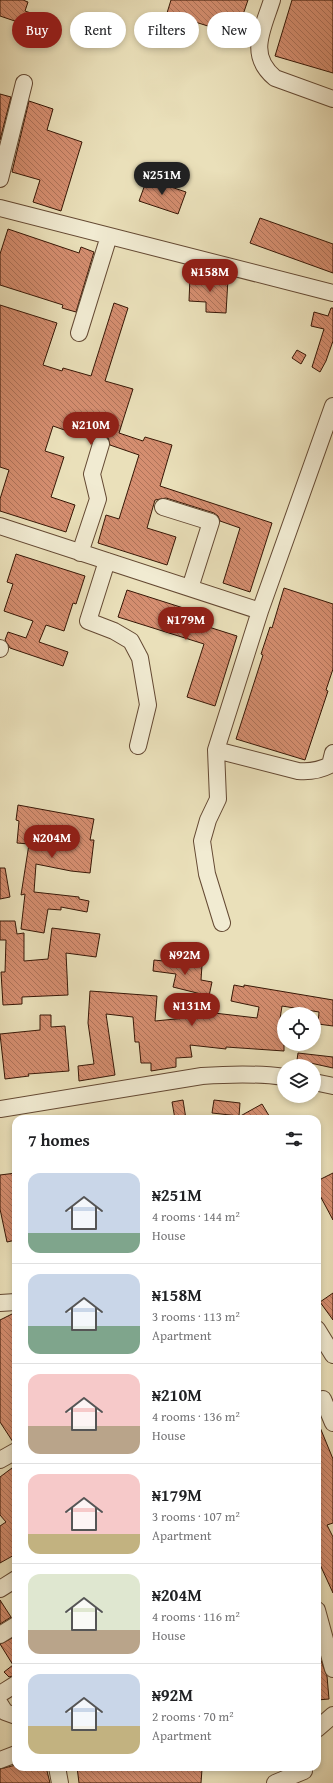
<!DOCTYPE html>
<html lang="en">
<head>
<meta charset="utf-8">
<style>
	:root { --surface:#fff; --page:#f6f6f6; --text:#202124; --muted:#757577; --line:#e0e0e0; --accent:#8f2418 }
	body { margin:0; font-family:"Gentium Book Plus",serif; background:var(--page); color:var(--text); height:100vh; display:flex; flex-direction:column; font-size:15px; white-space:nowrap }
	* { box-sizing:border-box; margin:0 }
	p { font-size:13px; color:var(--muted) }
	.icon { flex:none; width:22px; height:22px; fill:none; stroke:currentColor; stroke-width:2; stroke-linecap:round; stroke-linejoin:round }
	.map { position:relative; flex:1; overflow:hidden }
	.sheet { position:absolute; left:12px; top:1115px; width:309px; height:656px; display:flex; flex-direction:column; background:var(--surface); border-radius:12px; box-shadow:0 2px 6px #0003 }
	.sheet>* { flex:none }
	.top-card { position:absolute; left:12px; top:12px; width:309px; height:36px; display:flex; gap:8px }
	.fabs { position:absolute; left:277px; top:1007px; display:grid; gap:8px }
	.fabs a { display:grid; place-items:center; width:44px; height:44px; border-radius:50%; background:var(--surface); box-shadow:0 2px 6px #0003; font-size:20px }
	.price { position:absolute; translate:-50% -34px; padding:0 9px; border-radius:14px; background:var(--accent); color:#fff; font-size:13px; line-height:26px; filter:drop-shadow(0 1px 2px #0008) }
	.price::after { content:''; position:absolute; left:50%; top:24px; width:12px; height:9px; margin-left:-6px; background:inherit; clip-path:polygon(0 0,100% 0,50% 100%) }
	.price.current { background:#222; color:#fff }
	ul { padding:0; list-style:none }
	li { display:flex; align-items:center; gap:12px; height:100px; padding:0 16px }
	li+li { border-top:1px solid var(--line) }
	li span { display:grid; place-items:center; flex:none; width:112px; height:80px; border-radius:12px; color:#555 }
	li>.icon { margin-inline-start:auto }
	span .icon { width:48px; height:48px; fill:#fffc; stroke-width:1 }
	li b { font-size:17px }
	h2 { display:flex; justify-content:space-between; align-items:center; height:48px; padding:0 16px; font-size:17px }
	.tag { padding:0 14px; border-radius:18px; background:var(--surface); box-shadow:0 2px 6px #0003; font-size:14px; line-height:36px }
	.tag.current { background:var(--accent); color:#fff }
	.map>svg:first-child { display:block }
	.building { fill:url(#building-back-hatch); stroke:#371706 }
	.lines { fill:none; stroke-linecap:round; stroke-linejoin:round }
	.minor-casing { stroke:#644933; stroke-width:18 }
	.minor { stroke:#f1ebd2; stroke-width:16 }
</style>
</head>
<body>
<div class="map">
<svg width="333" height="1783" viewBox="0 0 333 1783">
	<defs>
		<pattern id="building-back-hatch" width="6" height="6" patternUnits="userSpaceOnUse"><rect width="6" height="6" fill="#d58e70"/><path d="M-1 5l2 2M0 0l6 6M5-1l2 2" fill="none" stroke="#ae735a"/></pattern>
	</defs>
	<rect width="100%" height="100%" fill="#eae0ba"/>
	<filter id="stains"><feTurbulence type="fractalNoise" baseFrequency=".005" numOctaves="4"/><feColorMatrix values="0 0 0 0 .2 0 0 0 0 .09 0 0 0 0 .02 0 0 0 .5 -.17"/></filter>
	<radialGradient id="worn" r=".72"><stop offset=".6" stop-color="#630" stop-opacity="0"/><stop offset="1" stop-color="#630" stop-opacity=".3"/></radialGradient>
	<path class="building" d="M0,0H23L28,2L25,11L57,22L53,34L0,16Z
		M171,0H248L236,35L167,13Z
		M292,0H333V73L275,56Z
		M0,94L11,97L0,140Z
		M29,101L53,109L47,130L82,142L61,211L33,202L40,180L12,172Z
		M147,179L186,192L178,214L139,201Z
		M260,218L333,244V273L250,243Z
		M8,229L79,253L81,247L94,252L76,312L62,308L63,305L0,285V254Z
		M190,277L228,279L226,313L206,312V302L189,301Z
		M114,303L128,308L105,381L133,389L119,433L143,441L145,437L172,445L160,486L272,523L250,592L223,583L240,528L220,521L218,516L214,513L166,498L155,500L147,528L176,537L167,565L98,543L106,515L119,519L139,455L110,445L108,438L104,435H98L93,440L53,426L45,451L64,457L51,497L75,505L66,532L0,511V499L9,470L0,467V305L57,323L43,365L62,371L63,368L91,376Z
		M331,308H333V341L326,361L320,372L312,367L324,329L311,326L314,312L328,316Z
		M297,350L306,355L301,364L292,358Z
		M16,554L85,576L76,604L73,603L64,631L46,625L39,642L68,652L63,666L10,648L5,640L8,632L26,638L33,621L4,611L13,584L7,582Z
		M284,588L333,604V669L326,690L328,691L305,760L236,739L263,655L261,654L270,627L272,628Z
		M127,590L196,612L193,622L237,636L215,706L187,697L204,644L118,617Z
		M18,805L94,819L90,840H94L90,873L71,871L36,864L34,892L79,897V899L89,901L87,912L61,907V910L48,909L44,933L21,929L25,894L21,895L29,844L17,843L19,821L16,820Z
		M0,868H5L10,897L0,899Z
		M0,921H15L17,934L24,933V961L48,959L52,928L100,934L96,957L66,953L68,995L22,997V1004L3,1005L1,972H5L6,940H0Z
		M154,960L202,965L201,980L212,982L209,996L173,987L176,974L153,971Z
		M234,985L244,987V985L333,1000V1026L318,1024L319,1012L282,1006L278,1032H284V1051L226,1047V1049L190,1045L192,1057L176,1058V1067L151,1071V1063H141L139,1042H135L133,1017L106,1014L115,1075L79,1081L78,1066L94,1064L88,1023L90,991L157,996L155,1021L196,1017L197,1011L257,1018L259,1007L231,1001Z
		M40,1015H51V1027L65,1026L69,1071L28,1074L29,1076L5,1079L0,1034L40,1030Z
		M298,1053L333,1057V1068L297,1060Z
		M183,1100L186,1119H175L172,1102Z
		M214,1100L240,1103L239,1116L212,1113Z
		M262,1104L271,1119H235Z
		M16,1173V1240L7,1242L0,1209V1175Z
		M333,1173V1220L317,1190V1181Z
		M333,1293V1320L320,1302Z
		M16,1312V1442H13L0,1422V1320Z
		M317,1420L333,1459V1523L327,1525L333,1537V1593L317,1558Z
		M16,1465V1554L0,1563V1526L6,1522L0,1515V1477Z
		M0,1600L11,1617L0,1624Z
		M16,1636V1675L9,1677L4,1672L13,1665L0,1644Z
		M317,1650L327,1676L329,1699L317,1700Z
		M16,1765V1767H46L50,1783H0V1769Z
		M77,1767L202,1769L201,1783H79Z"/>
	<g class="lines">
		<g class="minor-casing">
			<path id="minor" d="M272,0C263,29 247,55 275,78L333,99
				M0,179L24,83
				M0,208L333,293
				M79,333L109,236
				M163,507L211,522L190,588
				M0,526L260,611
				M80,553L98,499L92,474L101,444
				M107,561L88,621L114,631L131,641L140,658L148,705L138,746
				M0,648V649
				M216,750L298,771C310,772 319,771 330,765L333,753
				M222,923L207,874L202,841L208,820L218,799L216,750L260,611L333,406
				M314,1082L333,1086
				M0,1109L202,1076C230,1074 256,1073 284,1077
				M0,1303L16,1302
				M317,1329L333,1355
				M323,1399L333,1423
				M0,1460L16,1451
				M0,1589L16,1579
				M317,1610L333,1669
				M0,1635L16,1625
				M0,1694L16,1684
				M0,1704L5,1712L16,1716
				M317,1729L333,1715
				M0,1760L16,1754
				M57,1767L60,1783
				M275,1783L304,1771"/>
		</g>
		<use href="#minor" class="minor"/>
	</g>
	<rect width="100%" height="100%" filter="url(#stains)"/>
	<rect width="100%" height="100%" fill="url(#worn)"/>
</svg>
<div class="fabs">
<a><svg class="icon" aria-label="locate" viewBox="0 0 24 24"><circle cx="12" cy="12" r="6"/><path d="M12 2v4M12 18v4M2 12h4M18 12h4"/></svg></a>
<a><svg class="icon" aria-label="layers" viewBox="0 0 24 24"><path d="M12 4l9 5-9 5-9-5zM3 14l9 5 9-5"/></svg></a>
</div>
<b class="price current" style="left:162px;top:196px">₦251M</b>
<b class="price" style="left:210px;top:293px">₦158M</b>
<b class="price" style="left:91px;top:446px">₦210M</b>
<b class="price" style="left:186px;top:641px">₦179M</b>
<b class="price" style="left:52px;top:859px">₦204M</b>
<b class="price" style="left:185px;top:976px">₦92M</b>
<b class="price" style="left:192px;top:1027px">₦131M</b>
<div class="top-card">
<a class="tag current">Buy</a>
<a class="tag">Rent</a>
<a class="tag">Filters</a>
<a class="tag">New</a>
</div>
<section class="sheet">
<h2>7 homes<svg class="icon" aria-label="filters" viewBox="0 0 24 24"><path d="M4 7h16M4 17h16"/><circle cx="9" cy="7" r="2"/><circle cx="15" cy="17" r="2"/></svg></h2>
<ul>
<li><span style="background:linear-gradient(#c9d6e8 75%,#7fa58c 0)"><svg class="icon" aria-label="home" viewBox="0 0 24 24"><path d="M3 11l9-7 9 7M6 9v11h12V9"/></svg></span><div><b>₦251M</b><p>4 rooms · 144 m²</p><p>House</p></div></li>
<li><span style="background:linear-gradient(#c9d6e8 65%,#7fa58c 0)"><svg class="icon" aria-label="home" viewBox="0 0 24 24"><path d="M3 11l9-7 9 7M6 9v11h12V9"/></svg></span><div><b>₦158M</b><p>3 rooms · 113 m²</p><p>Apartment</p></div></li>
<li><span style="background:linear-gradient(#f6c9c9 65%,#b9a48a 0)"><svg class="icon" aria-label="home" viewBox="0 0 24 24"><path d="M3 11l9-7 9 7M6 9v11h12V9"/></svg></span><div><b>₦210M</b><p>4 rooms · 136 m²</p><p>House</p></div></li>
<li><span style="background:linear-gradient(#f6c9c9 75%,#c2b280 0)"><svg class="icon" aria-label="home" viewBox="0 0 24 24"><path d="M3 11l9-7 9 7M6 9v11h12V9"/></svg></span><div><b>₦179M</b><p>3 rooms · 107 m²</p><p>Apartment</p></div></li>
<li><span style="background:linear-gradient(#dfe7d0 70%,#b9a48a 0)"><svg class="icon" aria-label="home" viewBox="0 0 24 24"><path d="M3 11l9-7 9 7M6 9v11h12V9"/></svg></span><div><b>₦204M</b><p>4 rooms · 116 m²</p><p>House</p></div></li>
<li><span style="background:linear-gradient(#c9d6e8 65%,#c2b280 0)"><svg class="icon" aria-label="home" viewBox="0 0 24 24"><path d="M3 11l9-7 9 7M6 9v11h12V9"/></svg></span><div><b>₦92M</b><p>2 rooms · 70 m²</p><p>Apartment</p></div></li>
</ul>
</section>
</div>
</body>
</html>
